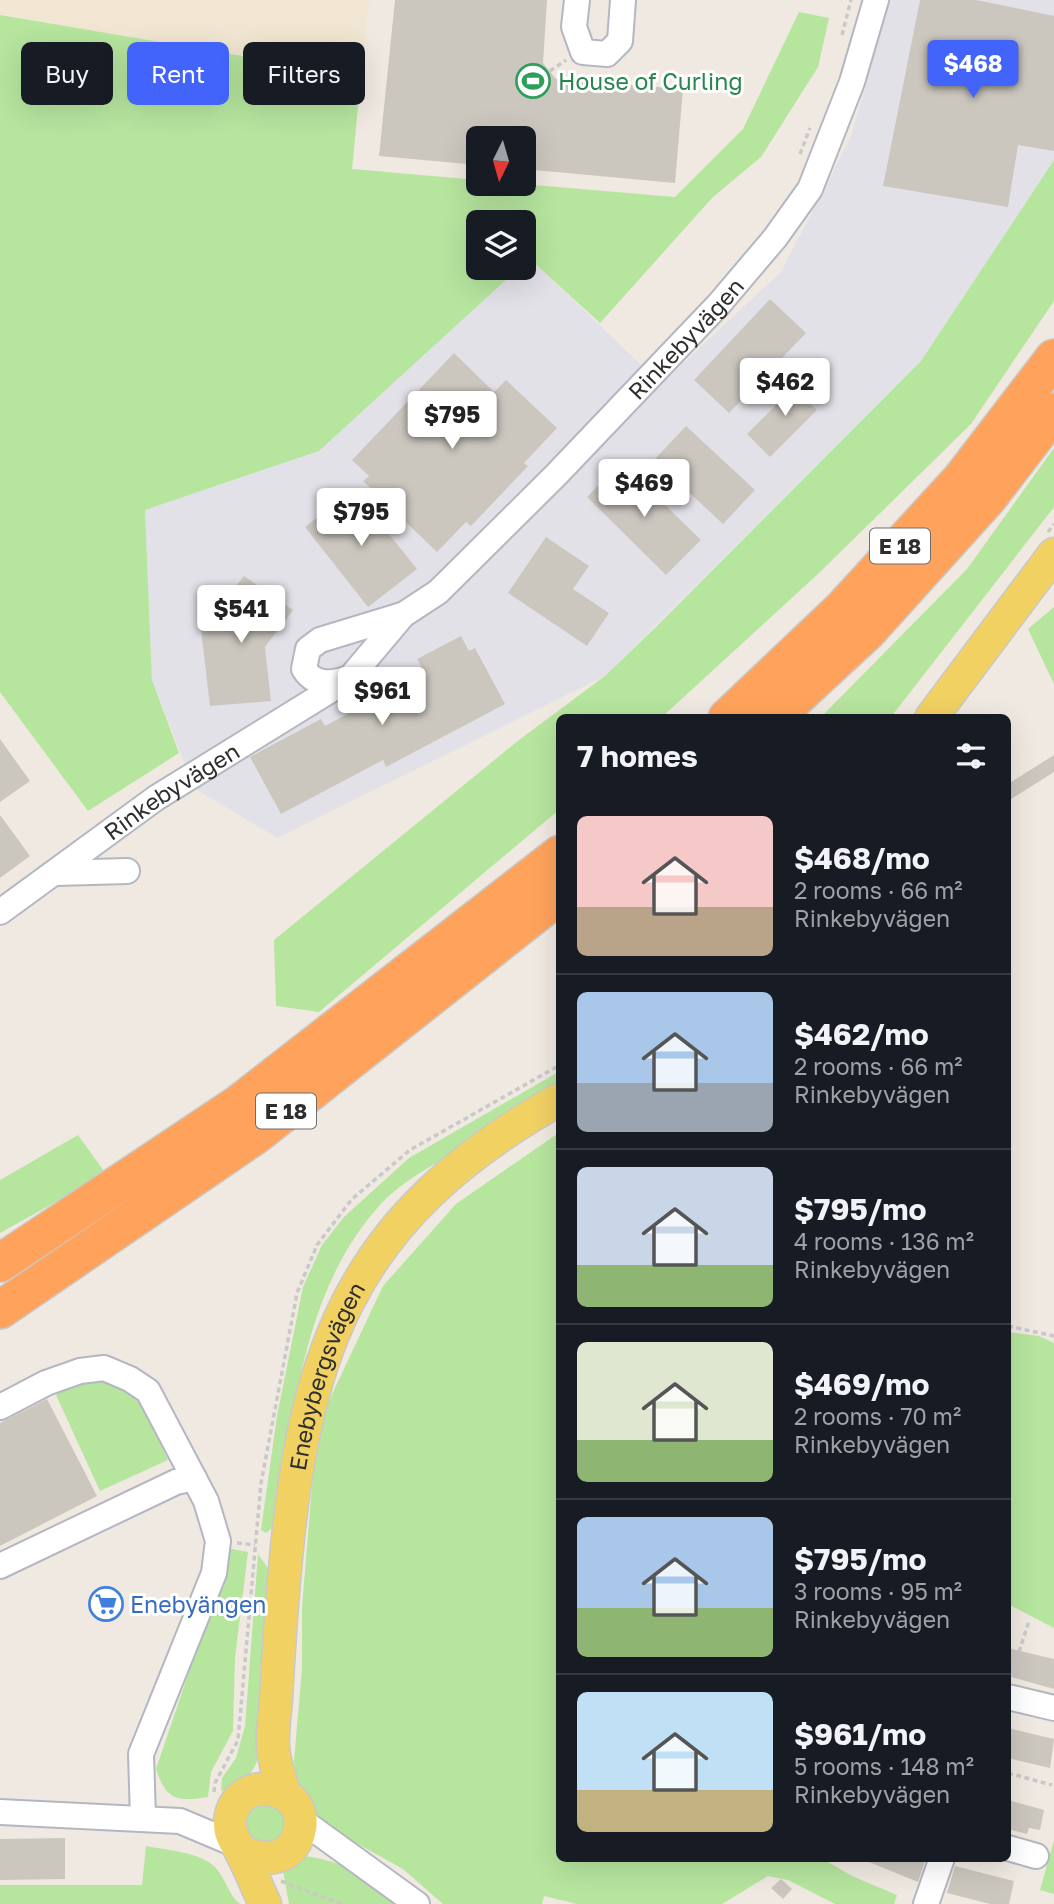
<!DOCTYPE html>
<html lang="en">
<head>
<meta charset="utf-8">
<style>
	:root { --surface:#171b24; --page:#20242c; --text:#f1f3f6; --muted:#9ea1a6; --line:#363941; --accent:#4264fb }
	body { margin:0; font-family:"Golos Text",sans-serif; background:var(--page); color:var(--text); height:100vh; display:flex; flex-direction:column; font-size:26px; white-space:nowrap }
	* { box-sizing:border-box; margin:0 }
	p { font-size:23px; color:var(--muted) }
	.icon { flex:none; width:38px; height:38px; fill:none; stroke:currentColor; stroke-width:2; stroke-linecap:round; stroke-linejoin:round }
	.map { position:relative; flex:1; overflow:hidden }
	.panel { position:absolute; left:556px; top:714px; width:455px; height:1148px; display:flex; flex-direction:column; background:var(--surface); border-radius:10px; box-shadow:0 7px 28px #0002 }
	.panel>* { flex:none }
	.guide { position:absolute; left:21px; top:42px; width:430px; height:63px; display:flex; gap:14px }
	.needle { width:46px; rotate:185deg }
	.fabs { position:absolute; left:466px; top:126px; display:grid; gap:14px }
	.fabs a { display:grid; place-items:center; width:70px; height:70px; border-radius:10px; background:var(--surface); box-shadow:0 7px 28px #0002; font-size:35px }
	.price { position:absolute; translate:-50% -60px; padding:0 16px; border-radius:7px; background:#fff; color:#222; font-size:23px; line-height:46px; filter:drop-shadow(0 2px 4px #0008) }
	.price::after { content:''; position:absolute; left:50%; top:42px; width:21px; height:16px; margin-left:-10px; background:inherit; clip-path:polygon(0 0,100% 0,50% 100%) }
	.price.on { background:var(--accent); color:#fff }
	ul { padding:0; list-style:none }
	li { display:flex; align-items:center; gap:21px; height:175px; padding:0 21px }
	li+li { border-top:2px solid var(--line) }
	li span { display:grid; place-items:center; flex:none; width:196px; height:140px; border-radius:10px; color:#555 }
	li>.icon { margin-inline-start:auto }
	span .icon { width:84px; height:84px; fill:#fffc; stroke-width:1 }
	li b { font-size:30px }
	h2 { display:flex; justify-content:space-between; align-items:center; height:84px; padding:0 21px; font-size:30px }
	.pill { padding:0 24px; border-radius:10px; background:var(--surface); box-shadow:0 7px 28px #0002; font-size:24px; line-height:63px }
	.pill.on { background:var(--accent); color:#fff }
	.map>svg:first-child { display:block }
	.industrial { fill:#e3e1e8 }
	.education { fill:#f0e6d1 }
	.green { fill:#b6e59e }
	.building { fill:#cbc7bf }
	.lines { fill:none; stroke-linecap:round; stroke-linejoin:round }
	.minor-casing { stroke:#b4b7c1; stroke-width:28 }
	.major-casing { stroke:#c9c9c9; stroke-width:35 }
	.highway-casing { stroke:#c9c9c9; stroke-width:40 }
	.path { stroke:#c9c9c9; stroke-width:3.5; stroke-dasharray:5 3.5; stroke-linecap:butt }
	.minor { stroke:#fff; stroke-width:24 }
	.major { stroke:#f2d163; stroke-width:32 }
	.highway { stroke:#ffa35c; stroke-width:37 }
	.labels { text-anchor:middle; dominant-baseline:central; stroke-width:6; stroke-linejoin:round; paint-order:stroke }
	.shield { fill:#fff; stroke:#6d6d6d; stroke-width:2 }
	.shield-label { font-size:21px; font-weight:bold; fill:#2e2e2e }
	.leisure-label { font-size:23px; fill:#27864d; stroke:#fff; text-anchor:start }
	.street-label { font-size:23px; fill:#2e2e2e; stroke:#fff }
	.shop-label { font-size:23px; fill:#366cbe; stroke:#fff; text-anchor:start }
</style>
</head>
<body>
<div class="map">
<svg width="1054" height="1904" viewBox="0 0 1054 1904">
	<rect width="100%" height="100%" fill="#efe9e1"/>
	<path class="industrial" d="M890,0H1054V160L921,361L605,676L277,838L194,788L152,680L145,510L319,451L519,268H523L530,258L661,384L781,272L851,137Z"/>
	<path class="education" d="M0,0H369L361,76L0,15Z"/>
	<path class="green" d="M799,12L829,18L818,67L761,157L713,197L600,323L530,259L523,264V222H478V268H519L319,451L145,510L152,680L179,753L88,811L0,692V15L361,76L352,169L478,180V184H522L675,197L743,129Z
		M1054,160V301L971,424L818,574L662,717L560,718V809L319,1012L276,1006L274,940L519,740L605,676L657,626L921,361Z
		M1054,448V507L891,717H821L967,569Z
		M1054,607V684L1028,629Z
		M560,1071V1085C530,1105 501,1124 470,1143C440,1162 403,1179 379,1206C302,1292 293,1416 276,1525L266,1533L261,1530L277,1416L303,1287L322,1245L344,1217L409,1158Z
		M560,1132V1858L823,1859L852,1876L897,1895L894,1904H835L788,1880L768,1876L722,1904H577L544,1896L542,1904H443L403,1869L336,1832L299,1800L294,1761L302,1669V1607L317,1426L383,1286L456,1204Z
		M78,1135L106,1174L0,1233V1180Z
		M1008,1332L1039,1336L1054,1343V1628L1008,1604Z
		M98,1379C146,1392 148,1419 168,1460L100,1491L56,1395L82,1380Z
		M227,1548L248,1552L235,1658L233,1731L211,1772L208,1797C177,1802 166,1800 156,1769L226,1563Z
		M258,1554L272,1574L262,1745C256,1771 247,1783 221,1791L222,1778L236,1758L245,1726Z
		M269,1799L289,1819L280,1842L255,1844L244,1831L246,1810Z
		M1054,1840V1894L1040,1890Z
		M146,1846C166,1850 200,1852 215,1867C226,1878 228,1895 240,1904H0V1885H142Z
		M303,1856C347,1861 364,1876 396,1904H289L283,1871Z"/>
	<path class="building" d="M395,0H547L543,63L556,79L683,89L675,183L523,169V138H478V165L379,156Z
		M920,0H976L1054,16V151L1018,145L1008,207L883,186Z
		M770,299L806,333L729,413L694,380Z
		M454,353L494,392L506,380L557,428L524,463L528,466L471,526L466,522L437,552L363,481L369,476L352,460Z
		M805,376L819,390L808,401L817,410L770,457L747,434Z
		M686,426L755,490L723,524L654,460Z
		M621,462L701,540L666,575L587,497Z
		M353,489L417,569L368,607L305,527Z
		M546,537L589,566L573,589L609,613L587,646L508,593Z
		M244,576L293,610L265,647L271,701L210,706L201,630Z
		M461,636L469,651L475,648L505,704L386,767L383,760L281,814L250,757L321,719L325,726L391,691L387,684L421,666L417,659Z
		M0,739L30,781L0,802Z
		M1054,755V772L1008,801V784Z
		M0,815L30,856L0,878Z
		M47,1399L97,1496L0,1546V1423Z
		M1008,1648L1054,1659V1689L1008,1676Z
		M1008,1728L1054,1739L1050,1768L1008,1758Z
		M1008,1800L1044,1810L1040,1830L1029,1828L1027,1834L1008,1829Z
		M65,1838V1879L0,1880V1839Z
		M859,1858H926L918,1882Z
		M955,1866L1014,1881L1009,1904H990L947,1893Z
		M781,1879L792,1889L783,1899L771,1888Z"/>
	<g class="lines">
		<g class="minor-casing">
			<g id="minor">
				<path d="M577,0L574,27L583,52L607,54L620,41L623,0"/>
				<path d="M346,679C330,684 314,685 304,669L308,649L320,640L402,615"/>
				<path d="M56,873L127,871"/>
				<path id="s1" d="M0,912L156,798L350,678L403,615L438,592L556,475L719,304L775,238L810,189L852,82L876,0"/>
				<path d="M0,1407L46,1383L80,1371L104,1368L130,1379L148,1391L206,1501L218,1541L214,1573L141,1754L143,1818"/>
				<path d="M0,1566L176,1482L194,1478"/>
				<path d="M1008,1697L1054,1708"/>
				<path d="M0,1812L180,1821L237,1845"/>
				<path d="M301,1820L417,1904"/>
				<path d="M1008,1848L1036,1856"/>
				<path d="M926,1904L942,1858"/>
			</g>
		</g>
		<g class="major-casing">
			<g id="major">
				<path d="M931,718L1054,554"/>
				<path id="s2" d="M284,1793C280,1778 274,1762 273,1746C272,1731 275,1714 276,1699C278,1663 280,1628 283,1593C301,1358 344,1220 560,1099"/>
				<path d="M242,1852C264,1862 291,1861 299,1833C312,1788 242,1770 231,1815C229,1824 230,1833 235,1841C247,1861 255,1883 265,1904"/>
			</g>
		</g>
		<g class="highway-casing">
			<path id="highway" d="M727,718L842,609L962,478L1054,358
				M774,718L867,632L988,498L1054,412
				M0,1263L237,1105L560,854
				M0,1310L256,1135L560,895"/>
		</g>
		<path class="path" d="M842,35L851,0
			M550,71L566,60
			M800,154L810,128
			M1048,532L1054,524
			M1008,1326L1054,1336
			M237,1543L255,1545
			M1011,1676L1029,1621
			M1008,1773L1052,1785
			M214,1792L215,1783L238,1740L261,1483L297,1293L317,1245L352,1199L410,1150L560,1065
			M281,1881L341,1904"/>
		<use href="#minor" class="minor"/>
		<use href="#major" class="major"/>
		<use href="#highway" class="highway"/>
	</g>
	<defs>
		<g id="stadium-ring" transform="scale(1.75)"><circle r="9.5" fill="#fff" stroke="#2e9e5b" stroke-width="1.5"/><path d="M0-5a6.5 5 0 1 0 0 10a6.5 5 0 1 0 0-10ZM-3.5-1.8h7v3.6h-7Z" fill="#2e9e5b"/></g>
		<g id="supermarket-ring" transform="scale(1.75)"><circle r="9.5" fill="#fff" stroke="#3f7fe0" stroke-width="1.5"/><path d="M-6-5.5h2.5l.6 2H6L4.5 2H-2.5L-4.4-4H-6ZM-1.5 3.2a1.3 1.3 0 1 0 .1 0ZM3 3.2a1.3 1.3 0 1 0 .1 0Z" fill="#3f7fe0"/></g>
	</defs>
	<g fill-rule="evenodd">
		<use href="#stadium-ring" x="533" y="81"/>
		<use href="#supermarket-ring" x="106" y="1604"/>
	</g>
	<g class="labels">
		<g class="shield">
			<rect x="870" y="528.5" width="60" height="35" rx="5"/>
			<rect x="256" y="1093.5" width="60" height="35" rx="5"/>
		</g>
		<g class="shield-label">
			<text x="900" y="546">E 18</text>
			<text x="286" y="1111">E 18</text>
		</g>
		<g class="leisure-label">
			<text x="558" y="81">House of Curling</text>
		</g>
		<g class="street-label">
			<text stroke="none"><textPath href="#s1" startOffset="900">Rinkebyvägen</textPath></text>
			<text stroke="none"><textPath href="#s1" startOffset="210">Rinkebyvägen</textPath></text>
			<text stroke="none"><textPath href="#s2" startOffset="424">Enebybergsvägen</textPath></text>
		</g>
		<g class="shop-label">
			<text x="130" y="1604">Enebyängen</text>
		</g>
	</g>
</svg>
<div class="fabs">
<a><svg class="needle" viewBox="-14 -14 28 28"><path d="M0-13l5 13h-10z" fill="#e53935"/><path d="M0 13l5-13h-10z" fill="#9ea1a6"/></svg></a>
<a><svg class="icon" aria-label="layers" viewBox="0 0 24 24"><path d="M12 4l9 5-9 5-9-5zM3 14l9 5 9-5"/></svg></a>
</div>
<b class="price on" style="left:973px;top:100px">$468</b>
<b class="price" style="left:785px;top:418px">$462</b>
<b class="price" style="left:452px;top:451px">$795</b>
<b class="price" style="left:644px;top:519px">$469</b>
<b class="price" style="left:361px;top:548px">$795</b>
<b class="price" style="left:241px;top:645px">$541</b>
<b class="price" style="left:382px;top:727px">$961</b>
<div class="guide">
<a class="pill">Buy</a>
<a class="pill on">Rent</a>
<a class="pill">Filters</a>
</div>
<section class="panel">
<h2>7 homes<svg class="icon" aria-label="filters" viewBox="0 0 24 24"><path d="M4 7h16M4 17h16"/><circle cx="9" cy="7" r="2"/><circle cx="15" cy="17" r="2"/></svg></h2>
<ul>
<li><span style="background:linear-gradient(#f6c9c9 65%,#b9a48a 0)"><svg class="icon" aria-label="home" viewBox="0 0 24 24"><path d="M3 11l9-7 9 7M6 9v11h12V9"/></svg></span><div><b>$468/mo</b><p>2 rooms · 66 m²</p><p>Rinkebyvägen</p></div></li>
<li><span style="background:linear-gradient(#a9c7e8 65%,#9aa5b1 0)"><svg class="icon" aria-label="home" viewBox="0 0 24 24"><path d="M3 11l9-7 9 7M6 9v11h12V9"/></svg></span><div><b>$462/mo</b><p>2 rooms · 66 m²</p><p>Rinkebyvägen</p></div></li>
<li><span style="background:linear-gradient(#c9d6e8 70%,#8fb573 0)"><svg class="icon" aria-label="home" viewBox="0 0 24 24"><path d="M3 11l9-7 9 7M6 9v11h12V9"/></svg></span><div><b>$795/mo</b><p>4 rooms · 136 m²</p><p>Rinkebyvägen</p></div></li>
<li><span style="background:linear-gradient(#dfe7d0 70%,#8fb573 0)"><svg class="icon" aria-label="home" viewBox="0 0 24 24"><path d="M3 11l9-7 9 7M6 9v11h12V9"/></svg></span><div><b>$469/mo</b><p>2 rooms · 70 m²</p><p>Rinkebyvägen</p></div></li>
<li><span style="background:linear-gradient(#a9c7e8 65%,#8fb573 0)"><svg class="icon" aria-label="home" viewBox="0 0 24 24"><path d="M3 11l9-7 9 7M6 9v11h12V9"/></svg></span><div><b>$795/mo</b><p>3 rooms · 95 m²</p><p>Rinkebyvägen</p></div></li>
<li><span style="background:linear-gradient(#bfe0f5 70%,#c2b280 0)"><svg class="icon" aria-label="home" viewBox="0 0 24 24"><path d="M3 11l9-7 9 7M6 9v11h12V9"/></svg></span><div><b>$961/mo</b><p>5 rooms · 148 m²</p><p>Rinkebyvägen</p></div></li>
</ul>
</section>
</div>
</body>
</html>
